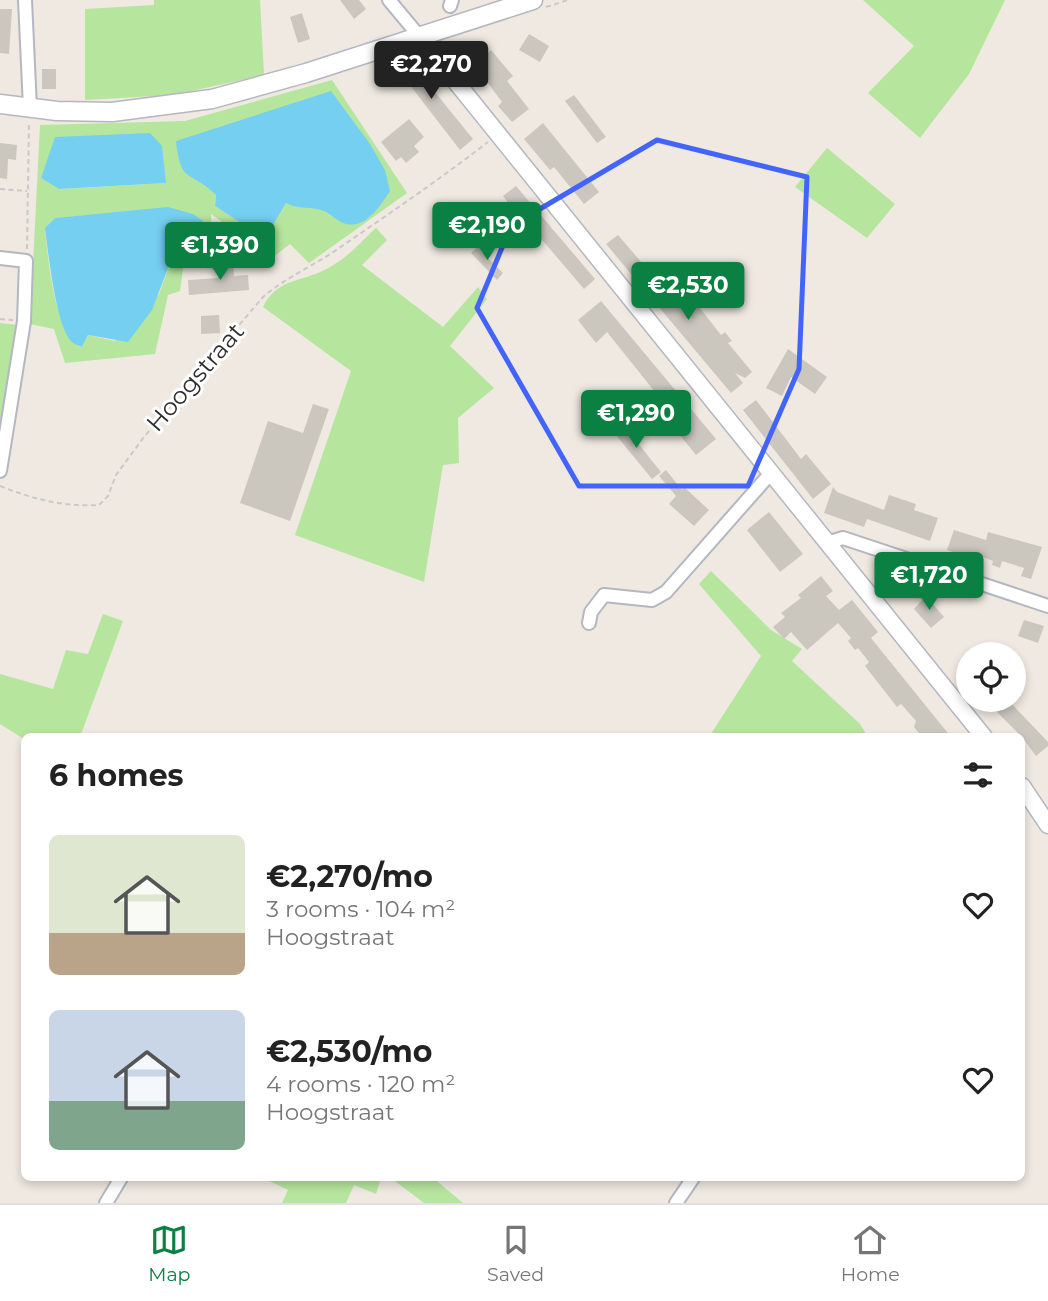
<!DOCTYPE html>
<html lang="en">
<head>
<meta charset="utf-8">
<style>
	:root { --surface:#fff; --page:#f6f6f6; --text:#222; --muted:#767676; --line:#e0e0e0; --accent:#0b8043 }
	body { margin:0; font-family:Montserrat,sans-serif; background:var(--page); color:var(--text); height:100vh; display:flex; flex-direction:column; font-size:26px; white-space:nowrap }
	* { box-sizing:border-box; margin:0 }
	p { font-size:23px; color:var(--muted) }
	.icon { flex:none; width:38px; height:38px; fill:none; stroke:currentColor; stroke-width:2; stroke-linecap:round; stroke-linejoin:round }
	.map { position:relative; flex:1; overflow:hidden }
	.sheet { position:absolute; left:21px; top:733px; width:1004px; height:448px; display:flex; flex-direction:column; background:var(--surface); border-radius:10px; box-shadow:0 4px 10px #0003 }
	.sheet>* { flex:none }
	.buttons { position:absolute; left:956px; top:642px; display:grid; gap:14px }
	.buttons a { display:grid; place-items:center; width:70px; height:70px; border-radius:50%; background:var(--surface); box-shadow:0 4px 10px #0003; font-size:35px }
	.price { position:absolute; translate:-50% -60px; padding:0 16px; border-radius:7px; background:var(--accent); color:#fff; font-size:23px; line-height:46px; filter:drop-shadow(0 2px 4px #0008) }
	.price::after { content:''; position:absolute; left:50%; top:42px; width:21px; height:16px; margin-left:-10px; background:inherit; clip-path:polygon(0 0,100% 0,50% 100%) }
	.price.active { background:#222; color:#fff }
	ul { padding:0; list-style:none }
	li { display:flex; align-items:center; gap:21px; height:175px; padding:0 28px }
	li span { display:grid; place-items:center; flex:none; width:196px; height:140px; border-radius:10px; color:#555 }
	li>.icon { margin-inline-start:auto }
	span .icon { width:84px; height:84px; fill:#fffc; stroke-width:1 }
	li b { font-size:30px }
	h2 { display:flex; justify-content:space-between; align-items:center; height:84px; padding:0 28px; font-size:30px }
	.dock { display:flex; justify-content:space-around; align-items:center; height:98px; border-top:2px solid var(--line); background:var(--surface); font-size:19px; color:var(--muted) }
	.dock a { display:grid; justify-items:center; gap:4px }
	.dock .active { color:var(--accent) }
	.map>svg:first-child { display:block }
	.green { fill:#b6e59e; fill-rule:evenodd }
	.water { fill:#75cff0 }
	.building { fill:#cbc7bf }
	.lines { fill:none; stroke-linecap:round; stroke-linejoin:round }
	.minor-casing { stroke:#b4b7c1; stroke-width:16 }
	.tertiary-casing { stroke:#b4b7c1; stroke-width:19 }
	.secondary-casing { stroke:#b4b7c1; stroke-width:21 }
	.path { stroke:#c9c9c9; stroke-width:2; stroke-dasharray:5 3.5; stroke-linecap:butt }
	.minor { stroke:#fff; stroke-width:12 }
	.tertiary { stroke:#fff; stroke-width:16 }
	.secondary { stroke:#fff; stroke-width:18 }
	.marked { fill:none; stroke:#4264fb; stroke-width:5; stroke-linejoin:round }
	.labels { text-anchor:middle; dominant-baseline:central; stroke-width:6; stroke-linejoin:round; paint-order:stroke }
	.street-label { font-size:24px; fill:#2e2e2e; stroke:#fff }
</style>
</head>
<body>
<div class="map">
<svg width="1048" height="1203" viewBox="0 0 1048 1203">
	<rect width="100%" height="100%" fill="#efe9e1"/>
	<path class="green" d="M154,0H260L264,75L174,95L85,100V9L154,5Z
		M863,0H1005L969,74L920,138L868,93L914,46Z
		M332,80L407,193L309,263L290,244L272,258L211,214L212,257L184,260L180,291L168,295L155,354L65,363L54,329L30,324L40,125L185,121ZM204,135L345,224L323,210L286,203L272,227L255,231L215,206L216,195L203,182L176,141ZM56,137L166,183L60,189L41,178ZM89,215L183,249L172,258L159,294L115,341L88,335L82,347C54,334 48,258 45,229L55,218Z
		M827,148L895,204L867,238L795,187Z
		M376,228L387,240L362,265L443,327L478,287L487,299L450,346L494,388L458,418L459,463L443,465L424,582L295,535L351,371L263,307C277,277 306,282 330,267C347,258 362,241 376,228Z
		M0,323L18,325L0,445Z
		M711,571L771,630L802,649L792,661L860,724L868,737H709L761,656L699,584Z
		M103,614L123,621L80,737L24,739L0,724V674L53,689L66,650L88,654Z
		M263,1178H381L376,1194L354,1185L346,1203H282L288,1190Z
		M391,1178H433L463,1203H424Z"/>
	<path class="water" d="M331,91L370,144L385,170L390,191C380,206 365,231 343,223C336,220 331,214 324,211C312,206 299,210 286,203L272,227L255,232L215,206L216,195C190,169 181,186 176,141Z
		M150,133L162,146L166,183L59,189L41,178L55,137Z
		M168,207L193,214L203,221L202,246L193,250L183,249L172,258L152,310L128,342L88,335L82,347C79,345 75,345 72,342C56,328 48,251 45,228L55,218Z"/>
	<path class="building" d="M340,0H359L366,9L354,19Z
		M0,9H12L9,54L0,53Z
		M302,13L310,39L298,43L290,17Z
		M529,34L549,46L540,62L519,50Z
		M491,50L513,76L507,81L529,109L512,122L498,106L502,102L474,64Z
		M411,54L422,66L417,70L473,139L460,150L406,80L401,85L390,73Z
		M42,69H56V89H42Z
		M574,95L606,137L597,143L565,101Z
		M409,119L424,137L414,146L419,152L406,163L401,157L396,161L381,142Z
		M543,123L599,192L584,204L554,167L550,170L524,139Z
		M0,143L17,145L16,160L8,159L7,179L0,178Z
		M516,186L595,279L584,289L532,228L519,239L512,229L522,221L503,196Z
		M618,235L684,312L696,303L721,335L725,332L732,341L728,343L752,372L745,378L735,373L743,383L731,393L606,244Z
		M480,245L486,252L484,254L503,273L497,280L471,253Z
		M233,263L234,276L248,275L249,290L189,295L188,280L218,278L217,265Z
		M601,301L716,439L696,455L653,402L659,397L607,332L596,343L578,320Z
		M219,315L220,333L201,334V316Z
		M788,349L827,377L815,394L791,377L782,396L766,388Z
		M756,400L801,459L806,454L831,484L813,499L743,410Z
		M313,404L329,409L290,521L240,503L268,421L303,433Z
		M621,422L661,472L652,479L611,429Z
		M666,470L682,490L684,487L709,510L694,526L669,504L676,496L659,476Z
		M833,487L837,492L884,510L889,495L916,504L914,510L938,518L930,541L867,519L864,527L824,513Z
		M769,512L803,554L780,572L747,530Z
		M954,530L986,540L988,532L1042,547L1031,579L1021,576L1024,568L1002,561L1000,568L992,565L993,561L973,553L971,558L947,550Z
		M884,561L893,564L907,576L910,572L922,576L904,595L879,571Z
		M821,576L833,591L826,596L839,610L852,600L878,632L871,638L951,737H922L914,727L916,721L901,704L897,707L890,698L865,666L869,662L858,648L855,650L848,641L851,638L838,623L807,650L791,632L784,639L773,627L785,617L781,613L801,598L798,595Z
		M926,596L944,617L931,628L914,609Z
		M1024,620L1044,626L1038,643L1018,636Z
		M1008,700L1048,742V746L1036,756L1022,737L996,711Z"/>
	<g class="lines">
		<g class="minor-casing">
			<path id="minor" d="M25,0L30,108
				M389,0L419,36
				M450,6L452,0
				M0,258L26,261L24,321L0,471
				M827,543L843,538L1048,606
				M589,623L591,612L604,595L652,600L666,592L770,474
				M106,1203L121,1178
				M676,1203L693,1178"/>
		</g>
		<g class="tertiary-casing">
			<path id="tertiary" d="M419,36L984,737
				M1022,786L1048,825"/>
		</g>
		<g class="secondary-casing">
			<path id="secondary" d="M0,104L57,111L112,112L212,99L306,73L533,0"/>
		</g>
		<path class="path" d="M546,7L568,0
			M0,189L27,191
			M27,249L29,122
			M0,319L13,320
			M0,486C33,499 63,507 99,505L108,496L116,475L144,437L263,297C286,277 314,266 339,248C389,214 440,179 488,142"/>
		<use href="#minor" class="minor"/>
		<use href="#tertiary" class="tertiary"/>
		<use href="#secondary" class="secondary"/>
	</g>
	<path class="marked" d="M657,140L807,177L799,369L748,486H579L477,308L511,226Z"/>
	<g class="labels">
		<g class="street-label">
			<text transform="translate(195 377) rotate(-49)">Hoogstraat</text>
		</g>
	</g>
</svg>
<div class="buttons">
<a><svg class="icon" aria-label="locate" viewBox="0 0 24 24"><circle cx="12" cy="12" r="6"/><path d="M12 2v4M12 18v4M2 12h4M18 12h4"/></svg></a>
</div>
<b class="price active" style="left:431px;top:101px">€2,270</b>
<b class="price" style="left:487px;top:262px">€2,190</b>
<b class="price" style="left:220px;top:282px">€1,390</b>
<b class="price" style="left:688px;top:322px">€2,530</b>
<b class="price" style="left:636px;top:450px">€1,290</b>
<b class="price" style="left:929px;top:612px">€1,720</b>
<section class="sheet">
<h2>6 homes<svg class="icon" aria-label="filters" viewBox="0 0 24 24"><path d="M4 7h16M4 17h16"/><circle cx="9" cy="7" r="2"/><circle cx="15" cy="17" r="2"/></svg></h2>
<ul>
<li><span style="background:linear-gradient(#dfe7d0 70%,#b9a48a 0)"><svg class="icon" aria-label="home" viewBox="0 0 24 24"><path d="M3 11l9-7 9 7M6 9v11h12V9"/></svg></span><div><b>€2,270/mo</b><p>3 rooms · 104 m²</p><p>Hoogstraat</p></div><svg class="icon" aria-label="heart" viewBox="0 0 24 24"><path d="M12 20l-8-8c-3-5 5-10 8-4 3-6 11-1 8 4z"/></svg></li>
<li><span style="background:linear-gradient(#c9d6e8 65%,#7fa58c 0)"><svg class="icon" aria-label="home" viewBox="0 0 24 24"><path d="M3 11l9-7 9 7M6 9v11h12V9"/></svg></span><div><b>€2,530/mo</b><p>4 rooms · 120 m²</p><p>Hoogstraat</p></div><svg class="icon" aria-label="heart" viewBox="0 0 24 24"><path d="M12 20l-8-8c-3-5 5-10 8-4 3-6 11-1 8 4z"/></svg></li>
</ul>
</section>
</div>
<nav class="dock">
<a class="active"><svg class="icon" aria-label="map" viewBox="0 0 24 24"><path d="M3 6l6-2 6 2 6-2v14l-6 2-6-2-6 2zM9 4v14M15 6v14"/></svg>Map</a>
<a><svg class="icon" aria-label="saved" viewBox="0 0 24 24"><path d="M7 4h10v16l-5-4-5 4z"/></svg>Saved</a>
<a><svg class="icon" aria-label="home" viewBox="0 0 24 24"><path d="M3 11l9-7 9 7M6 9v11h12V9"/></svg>Home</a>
</nav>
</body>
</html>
